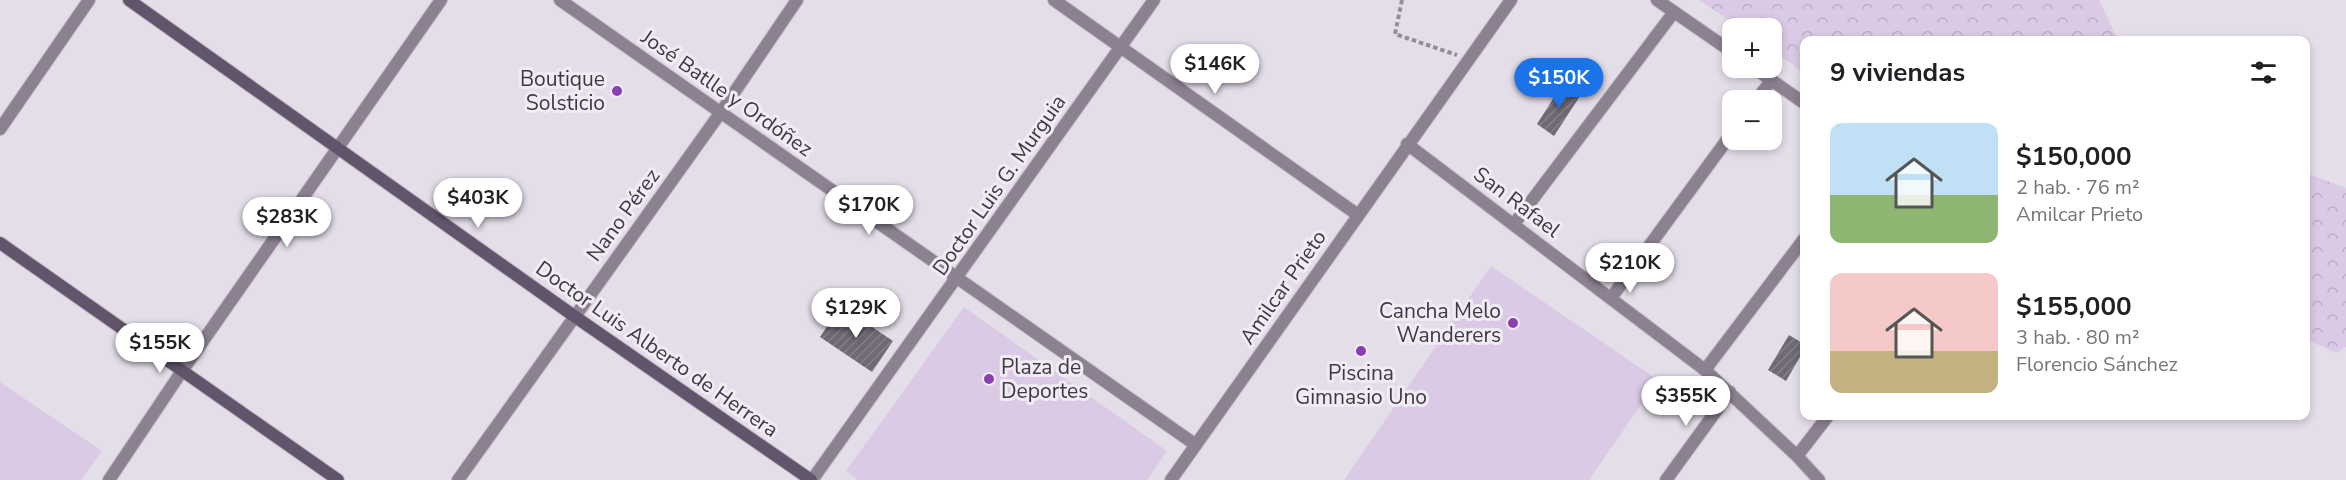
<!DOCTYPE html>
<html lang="es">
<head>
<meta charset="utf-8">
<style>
	:root { --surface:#fff; --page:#f6f6f6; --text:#202124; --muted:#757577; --accent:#1a73e8 }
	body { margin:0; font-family:"Nunito Sans",sans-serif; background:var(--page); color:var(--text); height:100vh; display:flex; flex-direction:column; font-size:22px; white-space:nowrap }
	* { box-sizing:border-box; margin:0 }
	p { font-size:20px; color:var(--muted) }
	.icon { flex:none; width:33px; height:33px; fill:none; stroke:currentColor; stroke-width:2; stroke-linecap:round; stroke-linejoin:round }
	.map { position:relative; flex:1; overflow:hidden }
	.panel { position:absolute; left:1800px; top:36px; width:510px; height:384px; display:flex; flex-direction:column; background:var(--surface); border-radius:12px; box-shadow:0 3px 9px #0003 }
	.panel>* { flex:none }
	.buttons { position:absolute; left:1722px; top:18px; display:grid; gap:12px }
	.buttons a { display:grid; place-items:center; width:60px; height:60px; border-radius:12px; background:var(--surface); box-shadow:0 3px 9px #0003; font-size:30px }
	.price { position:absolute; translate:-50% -51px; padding:0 14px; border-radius:21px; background:#fff; color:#222; font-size:20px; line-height:39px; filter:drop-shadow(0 2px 3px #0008) }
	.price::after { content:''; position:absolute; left:50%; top:36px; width:18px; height:14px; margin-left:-9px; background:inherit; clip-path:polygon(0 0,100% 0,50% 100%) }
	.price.selected { background:var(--accent); color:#fff }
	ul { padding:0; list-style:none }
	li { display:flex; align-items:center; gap:18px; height:150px; padding:0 30px }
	li span { display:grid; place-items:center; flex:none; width:168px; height:120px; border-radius:12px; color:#555 }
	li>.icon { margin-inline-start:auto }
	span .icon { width:72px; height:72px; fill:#fffc; stroke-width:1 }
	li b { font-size:26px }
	h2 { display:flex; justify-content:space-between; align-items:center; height:72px; padding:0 30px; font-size:26px }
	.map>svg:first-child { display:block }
	.grass { fill:#dacae5 }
	.forest { fill:url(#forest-crowns) }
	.building { fill:url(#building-hatch) }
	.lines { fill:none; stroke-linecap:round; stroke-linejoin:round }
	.street-casing { stroke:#bfbac4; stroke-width:14 }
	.secondary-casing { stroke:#bfbac4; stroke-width:14 }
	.path { stroke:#938f96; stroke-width:4; stroke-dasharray:4.5 3; stroke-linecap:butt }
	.street { stroke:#8b8191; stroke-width:12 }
	.secondary { stroke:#62556b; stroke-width:12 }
	.poi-dot { fill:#8a3fb1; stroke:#f2ebf6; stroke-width:2 }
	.labels { text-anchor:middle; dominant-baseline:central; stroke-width:6; stroke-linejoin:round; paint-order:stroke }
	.poi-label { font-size:21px; fill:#3d3b3f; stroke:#f2ebf6; text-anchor:end }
	.street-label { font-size:21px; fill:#3d3b3f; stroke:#f2ebf6 }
</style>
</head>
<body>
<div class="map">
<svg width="2346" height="480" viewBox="0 0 2346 480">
	<defs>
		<pattern id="forest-crowns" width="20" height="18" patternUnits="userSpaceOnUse" patternTransform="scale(1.5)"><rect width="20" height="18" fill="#dacae5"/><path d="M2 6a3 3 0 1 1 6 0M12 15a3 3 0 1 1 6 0" fill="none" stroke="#bcaec6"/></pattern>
		<pattern id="building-hatch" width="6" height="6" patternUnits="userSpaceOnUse" patternTransform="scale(1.5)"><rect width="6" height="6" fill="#6f6973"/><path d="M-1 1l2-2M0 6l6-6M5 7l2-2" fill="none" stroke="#848088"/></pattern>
	</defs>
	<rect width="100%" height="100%" fill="#e4dee9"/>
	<path class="grass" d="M1491,266L1658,380L1589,480H1344Z
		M964,307L1167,451L1147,480H858L846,471Z
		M0,382L102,451L81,480H0Z"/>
	<path class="forest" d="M1699,0H2099L2118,40H1804V73L1772,50V28H1740Z
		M2306,173L2346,188V347L2336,353L2306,339Z"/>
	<path class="building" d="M1564,82L1582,93L1554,136L1537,124Z
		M841,306L893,341L872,372L820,337Z
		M1789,335L1804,344V350L1786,381L1768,370Z"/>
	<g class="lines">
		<g class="street-casing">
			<path id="street" d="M560,0L1196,445
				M1054,0L1358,215
				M1657,0L1732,52
				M1754,68L1804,103
				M1756,100L1772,80
				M0,129L89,0
				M1407,144L1705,370L1797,456L1819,480
				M1514,224L1674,12
				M1611,298L1732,133
				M1705,370L1804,239
				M1797,456L1828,416
				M109,480L182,371L441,0
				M458,480L721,112L797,0
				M812,480L1154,0
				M1171,480L1511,0
				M1666,480L1730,392"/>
		</g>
		<g class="secondary-casing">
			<path id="secondary" d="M129,0L574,316L811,480
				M0,243L338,480"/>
		</g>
		<path class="path" d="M1402,0L1395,34L1457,55"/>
		<use href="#street" class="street"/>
		<use href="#secondary" class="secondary"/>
	</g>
	<g class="poi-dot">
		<circle cx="617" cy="91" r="6"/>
		<circle cx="1513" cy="323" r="6"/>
		<circle cx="1361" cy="351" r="6"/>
		<circle cx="989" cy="379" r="6"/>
	</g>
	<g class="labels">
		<g class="poi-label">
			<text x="605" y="79">Boutique<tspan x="605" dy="24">Solsticio</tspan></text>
			<text x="1501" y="311">Cancha Melo<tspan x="1501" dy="24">Wanderers</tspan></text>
			<text x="1001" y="367" text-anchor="start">Plaza de<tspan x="1001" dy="24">Deportes</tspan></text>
			<text x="1361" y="373" text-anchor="middle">Piscina<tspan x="1361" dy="24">Gimnasio Uno</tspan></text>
		</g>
		<g class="street-label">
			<text transform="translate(727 93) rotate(35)">José Batlle y Ordóñez</text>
			<text transform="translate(999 185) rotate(-55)">Doctor Luis G. Murguia</text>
			<text transform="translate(1517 202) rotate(37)">San Rafael</text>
			<text transform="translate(623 215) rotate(-54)">Nano Pérez</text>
			<text transform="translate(1283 287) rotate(-55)">Amilcar Prieto</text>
			<text transform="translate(657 349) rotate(35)">Doctor Luis Alberto de Herrera</text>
		</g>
	</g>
</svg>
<div class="buttons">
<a>+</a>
<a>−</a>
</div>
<b class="price" style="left:1215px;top:95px">$146K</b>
<b class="price selected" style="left:1559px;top:109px">$150K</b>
<b class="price" style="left:478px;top:229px">$403K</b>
<b class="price" style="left:869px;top:236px">$170K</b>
<b class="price" style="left:287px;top:248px">$283K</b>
<b class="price" style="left:1630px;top:294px">$210K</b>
<b class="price" style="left:856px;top:339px">$129K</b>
<b class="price" style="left:160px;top:374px">$155K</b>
<b class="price" style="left:1686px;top:427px">$355K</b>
<section class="panel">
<h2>9 viviendas<svg class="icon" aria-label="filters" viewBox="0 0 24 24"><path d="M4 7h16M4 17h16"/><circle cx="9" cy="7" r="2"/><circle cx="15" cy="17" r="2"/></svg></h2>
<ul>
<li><span style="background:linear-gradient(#bfe0f5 60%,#8fb573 0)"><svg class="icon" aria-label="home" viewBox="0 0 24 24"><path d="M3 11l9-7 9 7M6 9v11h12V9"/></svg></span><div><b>$150,000</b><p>2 hab. · 76 m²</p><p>Amilcar Prieto</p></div></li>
<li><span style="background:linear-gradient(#f6c9c9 65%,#c2b280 0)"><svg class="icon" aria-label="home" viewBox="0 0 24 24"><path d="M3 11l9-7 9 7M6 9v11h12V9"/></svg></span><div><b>$155,000</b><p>3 hab. · 80 m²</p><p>Florencio Sánchez</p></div></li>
</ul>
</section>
</div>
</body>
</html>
